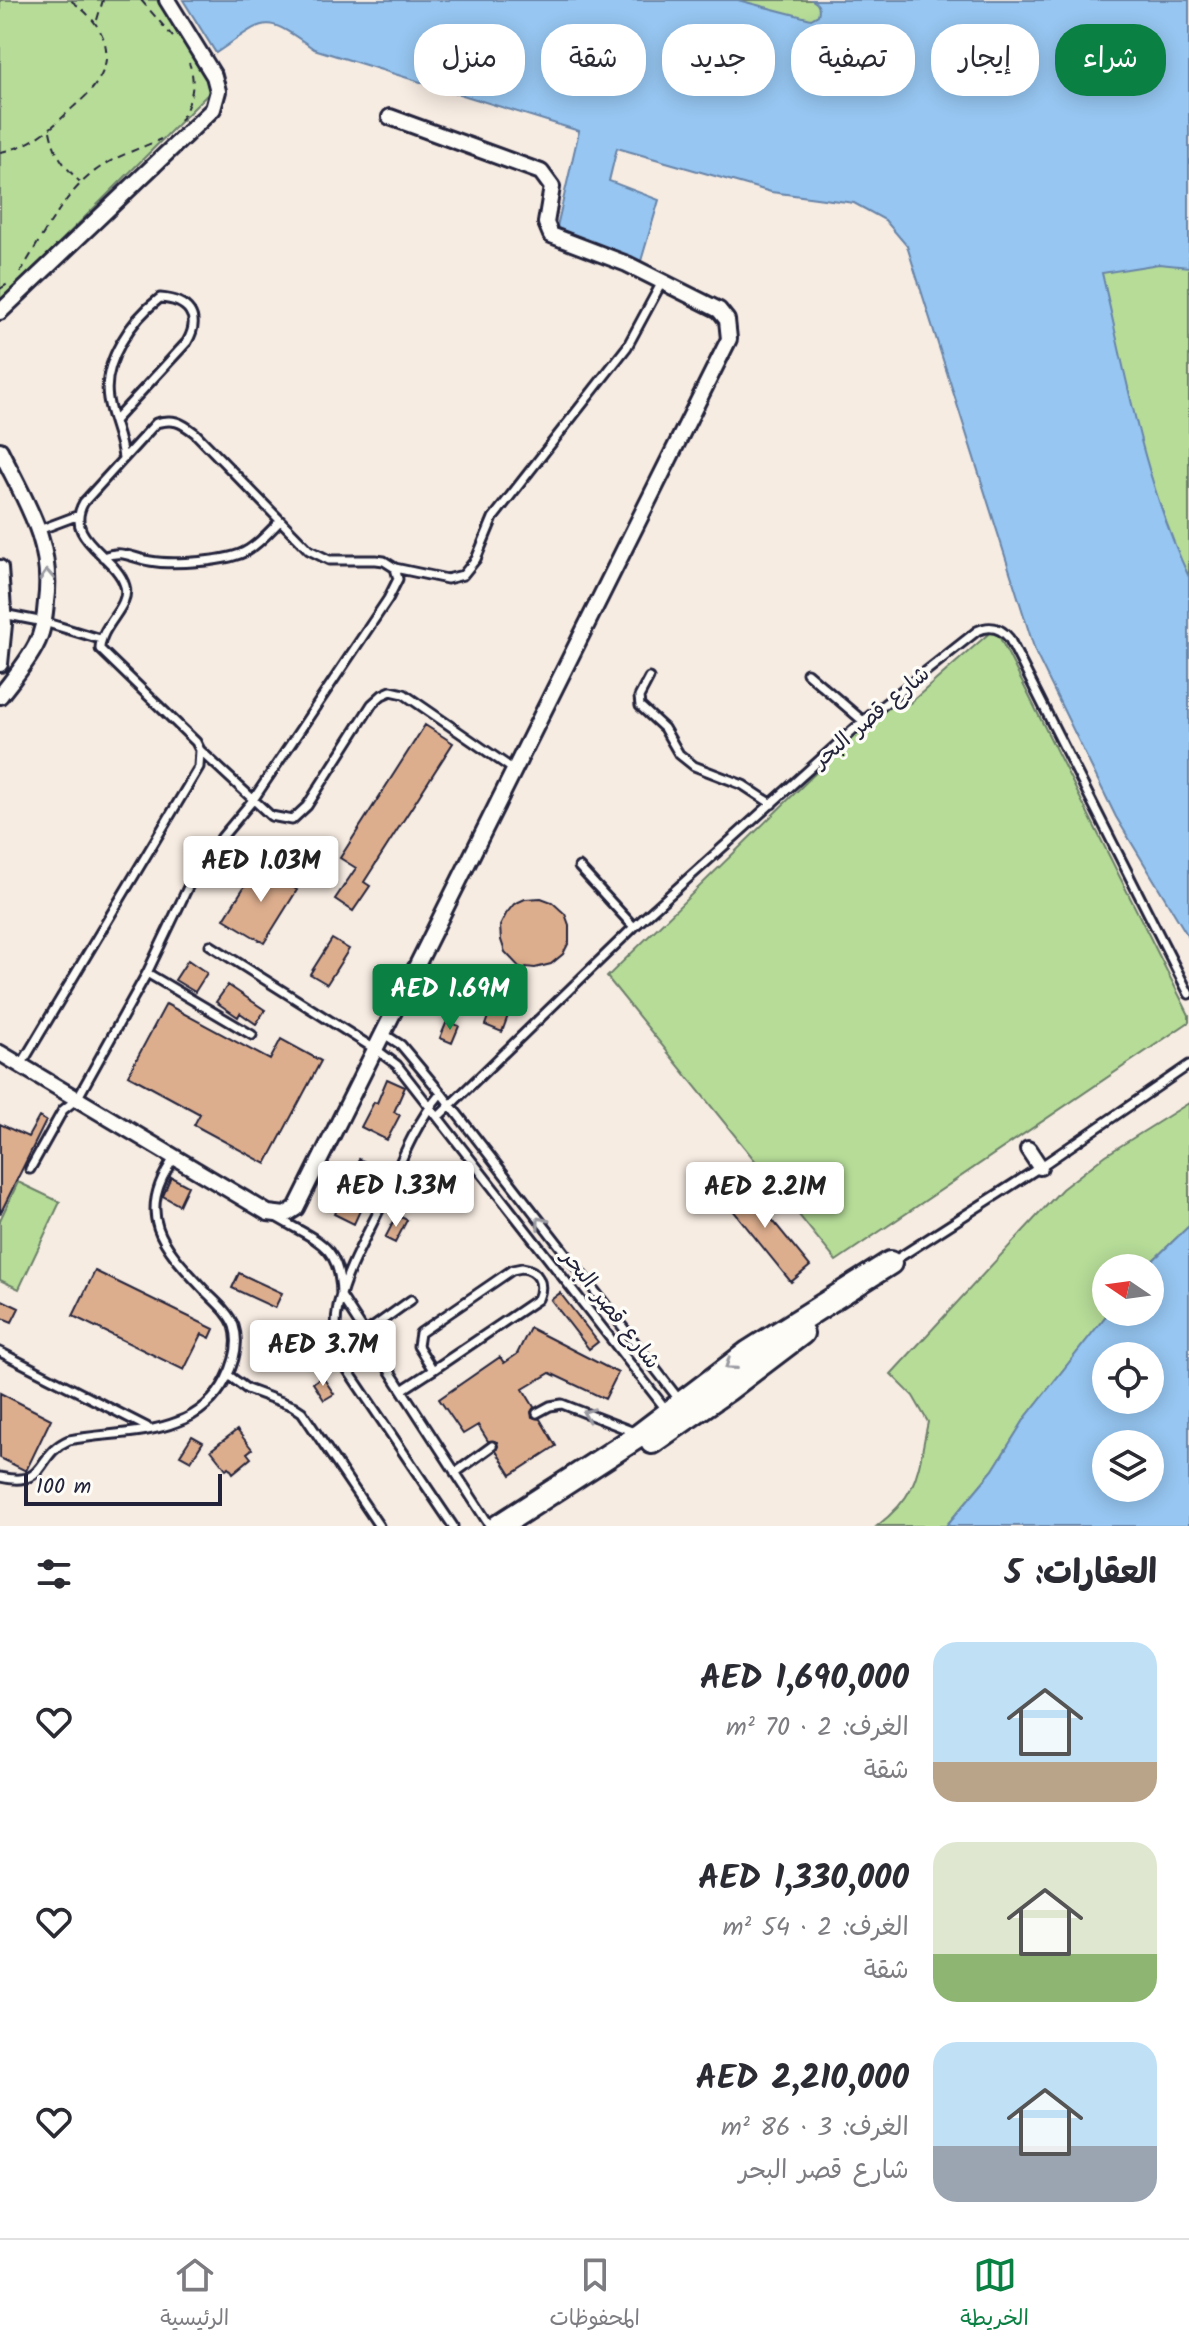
<!DOCTYPE html>
<html lang="ar">
<head>
<meta charset="utf-8">
<style>
	:root { --surface:#fff; --page:#f2f2f3; --text:#2b2b33; --muted:#7c7c81; --line:#e1e1e2; --accent:#0b8043 }
	body { margin:0; font-family:Kalam,"Playpen Sans Arabic",sans-serif; background:var(--page); color:var(--text); direction:rtl; height:100vh; display:flex; flex-direction:column; font-size:30px; white-space:nowrap }
	* { box-sizing:border-box; margin:0 }
	p { font-size:26px; color:var(--muted) }
	.icon { flex:none; width:44px; height:44px; fill:none; stroke:currentColor; stroke-width:2; stroke-linecap:round; stroke-linejoin:round }
	.map { position:relative; height:1526px; overflow:hidden; direction:ltr }
	.details { display:flex; flex-direction:column; background:var(--surface); flex:1 }
	.details>* { flex:none }
	.guide { position:absolute; left:24px; top:24px; width:1142px; height:72px; direction:rtl; display:flex; gap:16px }
	.needle { width:52px; rotate:283deg }
	.buttons { position:absolute; left:1092px; top:1254px; display:grid; gap:16px }
	.buttons a { display:grid; place-items:center; width:72px; height:72px; border-radius:50%; background:var(--surface); box-shadow:0 4px 20px #0003; font-size:40px }
	.scale { position:absolute; left:24px; bottom:20px; width:198px; box-sizing:border-box; padding-left:8px; border:4px solid #22223b; border-top:0; font-size:22px; line-height:28px; white-space:nowrap; color:#22223b; -webkit-text-stroke:6px #fdfcf7; paint-order:stroke }
	.price { position:absolute; translate:-50% -68px; padding:0 18px; border-radius:8px; background:#fff; color:#222; font-size:26px; line-height:52px; filter:drop-shadow(0 2px 4px #0008) }
	.price::after { content:''; position:absolute; left:50%; top:48px; width:24px; height:18px; margin-left:-12px; background:inherit; clip-path:polygon(0 0,100% 0,50% 100%) }
	.price.active { background:var(--accent); color:#fff }
	ul { padding:0; list-style:none }
	li { display:flex; align-items:center; gap:24px; height:200px; padding:0 32px }
	li span { display:grid; place-items:center; flex:none; width:224px; height:160px; border-radius:24px; color:#555 }
	li>.icon { margin-inline-start:auto }
	span .icon { width:96px; height:96px; fill:#fffc; stroke-width:1 }
	li b { font-size:34px }
	h2 { display:flex; justify-content:space-between; align-items:center; height:96px; padding:0 32px; font-size:34px }
	.chip { padding:0 28px; border-radius:32px; background:var(--surface); box-shadow:0 4px 20px #0003; font-size:28px; line-height:72px }
	.chip.active { background:var(--accent); color:#fff }
	.dock { display:flex; justify-content:space-around; align-items:center; height:112px; border-top:2px solid var(--line); background:var(--surface); font-size:22px; color:var(--muted) }
	.dock a { display:grid; justify-items:center; gap:4px }
	.dock .active { color:var(--accent) }
	.map>svg:first-child { display:block }
	.green { fill:#b6dc98; stroke:#6c7f6a; stroke-width:2 }
	.water { fill:#96c6f1; stroke:#6884a8; stroke-width:2; fill-rule:evenodd }
	.building { fill:#ddae8e; stroke:#22223b; stroke-width:2 }
	.lines { fill:none; stroke-linecap:round; stroke-linejoin:round }
	.lane-casing { stroke:#22223b; stroke-width:13 }
	.street-casing { stroke:#22223b; stroke-width:20 }
	.secondary-casing { stroke:#22223b; stroke-width:28 }
	.path { stroke:#22223b; stroke-width:2; stroke-dasharray:8 6; stroke-linecap:butt }
	.lane { stroke:#fdfcf7; stroke-width:7 }
	.street { stroke:#fdfcf7; stroke-width:14 }
	.secondary { stroke:#fdfcf7; stroke-width:22 }
	.oneway { stroke:#9a9aa2 }
	.labels { text-anchor:middle; dominant-baseline:central; stroke-width:7; stroke-linejoin:round; paint-order:stroke }
	.street-label { font-size:22px; fill:#22223b; stroke:#fdfcf7 }
</style>
</head>
<body>
<div class="map">
<svg width="1189" height="1526" viewBox="0 0 1189 1526">
	<rect width="100%" height="100%" fill="#f7ece2"/>
	<filter id="ink" filterUnits="userSpaceOnUse"><feTurbulence type="fractalNoise" baseFrequency=".0125" numOctaves="2"/><feDisplacementMap in="SourceGraphic" scale="16" xChannelSelector="R" yChannelSelector="G"/><feConvolveMatrix kernelMatrix="1 2 1 2 8 2 1 2 1" color-interpolation-filters="sRGB"/></filter>
	<g filter="url(#ink)">
		<path class="green" d="M0,0H157L213,89L0,302Z
			M660,0H1189V683L997,90Z
			M995,628L1189,1015V1022L836,1261L607,977L882,708L910,703Z
			M1189,1103V1226L1145,1268H1106V1312H1109L1026,1417L993,1470L946,1526H877C920,1493 917,1472 928,1422L913,1396L891,1374L1062,1189L1106,1155Z
			M18,1182L60,1202L19,1289L0,1280V1220Z"/>
		<path class="water" d="M183,0H738L811,19L818,15C820,8 819,4 812,0H1189V267L1159,264L1102,273C1126,375 1144,482 1189,577V938L1116,817L1036,654L907,246L885,220L854,203L771,192L617,148L609,181L659,200L641,261L556,231L579,131L314,49C262,12 267,19 216,53Z
			M1189,1226V1526H946L993,1470L1026,1417L1109,1312H1150V1268H1145ZM1106,1356H1150V1400H1106ZM1106,1444H1150V1488H1106Z"/>
		<path class="building" d="M425,725L453,743L364,882L370,886L353,911L335,899L356,868L340,858Z
			M258,865L297,890L264,943L224,919Z
			M541,898L552,902L565,914L569,925V942L563,954L551,964L535,968L526,967L524,972L505,952L501,940L500,926L506,914L514,904L525,899Z
			M332,939L349,949L327,984L310,974Z
			M188,960L207,973L195,992L175,980Z
			M507,976L521,980L502,1032L485,1025L492,1006L496,1008Z
			M228,985L265,1010L256,1024L240,1013L238,1017L216,1002Z
			M166,1004L270,1060L281,1039L321,1061L266,1164L194,1125L200,1114L128,1075Z
			M447,1021L459,1026L452,1043L440,1038Z
			M387,1079L405,1087L394,1112L400,1115L387,1140L361,1127L374,1102L377,1103Z
			M39,1117L46,1121L0,1214V1124L28,1137Z
			M359,1159L379,1169L354,1224L334,1214Z
			M171,1177L188,1186L179,1205L163,1196Z
			M738,1178L810,1266L791,1282L719,1193Z
			M397,1215L407,1220L395,1243L385,1238Z
			M95,1271L214,1329L210,1338L202,1334L184,1370L73,1316Z
			M239,1273L282,1293L275,1308L232,1288Z
			M560,1293L598,1342L589,1349L551,1300Z
			M0,1299L19,1308L12,1322L0,1317Z
			M530,1328L618,1373L605,1399L550,1373L523,1389L534,1407L531,1412L532,1417L540,1419L556,1446L511,1475L496,1451L498,1446L497,1442L488,1441L478,1425L463,1434L439,1399L500,1357L504,1363L517,1354Z
			M322,1376L334,1394L324,1400L313,1383Z
			M0,1393L51,1419L26,1471L0,1458Z
			M237,1430L252,1449L247,1453L251,1458L233,1473L229,1467L226,1469L211,1450Z
			M192,1436L203,1442L191,1461L180,1455Z"/>
		<g class="lines">
			<g class="lane-casing">
				<path id="lane" d="M115,420L187,342C202,316 188,300 160,298C132,319 102,362 108,399C111,419 121,437 123,458
					M39,530L79,515
					M103,557C122,549 132,558 150,561C171,565 230,562 248,550C260,543 270,531 280,521
					M3,614L44,622L100,639
					M807,673L863,721
					M649,678L639,697L640,706L664,728L679,754L694,766L743,785L772,804
					M200,750L271,816L292,820L307,806L372,704L382,695L391,691L404,694L514,770
					M579,867L634,927
					M210,945L381,1053L397,1065L668,1412
					M147,973L252,1035
					M384,1034L401,1045L441,1093L681,1402
					M21,1065L199,767L200,750L196,742L100,649C100,625 131,607 125,586C116,555 62,539 84,502L156,423C173,418 181,422 195,433L309,550L329,560H376L384,561L395,568L447,579L463,575L476,559L493,518L627,347L662,282
					M441,1093C413,1126 398,1169 380,1208C365,1239 346,1271 338,1306C334,1327 335,1346 345,1366L453,1526
					M438,1117L634,927L863,721L977,631C989,625 1000,627 1009,638L1189,994
					M30,1169L63,1110L77,1099L147,973L189,885L222,837L253,800L388,599L398,579L395,568
					M276,1217C316,1241 341,1244 341,1296L490,1526
					M892,1262L1040,1167L1189,1065
					M522,1268C538,1270 545,1283 538,1299L433,1370L418,1346L420,1333L512,1270Z
					M365,1333L411,1300
					M0,1352L147,1427
					M228,1375L247,1389L293,1406L302,1412L379,1526
					M402,1390L433,1370
					M537,1413L550,1406L562,1404L634,1432
					M455,1473L492,1446
					M0,1477C49,1488 34,1455 69,1440C104,1433 144,1435 177,1422C198,1415 216,1399 226,1379C234,1363 240,1344 234,1326C229,1313 217,1303 207,1293C165,1248 132,1217 175,1157"/>
			</g>
			<g class="street-casing">
				<path id="street" d="M0,312L213,109L218,91L214,76L167,0
					M0,450C25,501 54,543 46,602C45,617 43,632 36,645C27,663 12,680 0,696
					M0,568L4,624L0,664
					M0,1053L268,1213L285,1215L296,1208L729,339L727,320L719,310L627,264L551,235L546,223L552,187L541,172L390,117
					M1028,1149L1040,1167"/>
			</g>
			<g class="secondary-casing">
				<path id="secondary" d="M652,1442L727,1390L802,1333
					M499,1526L640,1435L749,1352L890,1263"/>
			</g>
			<path class="path" d="M141,0L173,37
				M97,20L103,0
				M180,121C191,103 197,83 189,63
				M50,131C54,153 64,166 80,182
				M0,152C29,147 49,131 69,111C80,101 92,92 99,79C118,47 97,18 70,0
				M20,273C42,237 66,188 104,165C121,154 142,148 161,139
				M0,289L9,283"/>
			<use href="#lane" class="lane"/>
			<use href="#street" class="street"/>
			<use href="#secondary" class="secondary"/>
		</g>
		<defs><path id="oneway-chevron" d="M-2-3.5L2.5 0L-2 3.5" fill="none" stroke-width="1.6" stroke-linecap="round" stroke-linejoin="round" transform="scale(2)"/></defs>
		<g class="oneway">
			<use href="#oneway-chevron" transform="translate(47 575) rotate(-93)"/>
			<use href="#oneway-chevron" transform="translate(541 1222) rotate(-128)"/>
			<use href="#oneway-chevron" transform="translate(730 1365) rotate(145)"/>
			<use href="#oneway-chevron" transform="translate(588 1414) rotate(-158)"/>
		</g>
	</g>
	<g class="labels">
		<g class="street-label">
			<text transform="translate(872 718) rotate(-40)">شارع قصر البحر</text>
			<text transform="translate(610 1310) rotate(52)">شارع قصر البحر</text>
		</g>
	</g>
</svg>
<div class="buttons">
<a><svg class="needle" viewBox="-14 -14 28 28"><path d="M0-13l5 13h-10z" fill="#e53935"/><path d="M0 13l5-13h-10z" fill="#7c7c81"/></svg></a>
<a><svg class="icon" aria-label="locate" viewBox="0 0 24 24"><circle cx="12" cy="12" r="6"/><path d="M12 2v4M12 18v4M2 12h4M18 12h4"/></svg></a>
<a><svg class="icon" aria-label="layers" viewBox="0 0 24 24"><path d="M12 4l9 5-9 5-9-5zM3 14l9 5 9-5"/></svg></a>
</div>
<div class="scale">100 m</div>
<b class="price" style="left:261px;top:904px">AED 1.03M</b>
<b class="price active" style="left:450px;top:1032px">AED 1.69M</b>
<b class="price" style="left:396px;top:1229px">AED 1.33M</b>
<b class="price" style="left:765px;top:1230px">AED 2.21M</b>
<b class="price" style="left:323px;top:1388px">AED 3.7M</b>
<div class="guide">
<a class="chip active">شراء</a>
<a class="chip">إيجار</a>
<a class="chip">تصفية</a>
<a class="chip">جديد</a>
<a class="chip">شقة</a>
<a class="chip">منزل</a>
</div>
</div>
<section class="details">
<h2>العقارات: 5<svg class="icon" aria-label="filters" viewBox="0 0 24 24"><path d="M4 7h16M4 17h16"/><circle cx="9" cy="7" r="2"/><circle cx="15" cy="17" r="2"/></svg></h2>
<ul>
<li><span style="background:linear-gradient(#bfe0f5 75%,#b9a48a 0)"><svg class="icon" aria-label="home" viewBox="0 0 24 24"><path d="M3 11l9-7 9 7M6 9v11h12V9"/></svg></span><div><b>AED 1,690,000</b><p>الغرف: 2 · 70 m²</p><p>شقة</p></div><svg class="icon" aria-label="heart" viewBox="0 0 24 24"><path d="M12 20l-8-8c-3-5 5-10 8-4 3-6 11-1 8 4z"/></svg></li>
<li><span style="background:linear-gradient(#dfe7d0 70%,#8fb573 0)"><svg class="icon" aria-label="home" viewBox="0 0 24 24"><path d="M3 11l9-7 9 7M6 9v11h12V9"/></svg></span><div><b>AED 1,330,000</b><p>الغرف: 2 · 54 m²</p><p>شقة</p></div><svg class="icon" aria-label="heart" viewBox="0 0 24 24"><path d="M12 20l-8-8c-3-5 5-10 8-4 3-6 11-1 8 4z"/></svg></li>
<li><span style="background:linear-gradient(#bfe0f5 65%,#9aa5b1 0)"><svg class="icon" aria-label="home" viewBox="0 0 24 24"><path d="M3 11l9-7 9 7M6 9v11h12V9"/></svg></span><div><b>AED 2,210,000</b><p>الغرف: 3 · 86 m²</p><p>شارع قصر البحر</p></div><svg class="icon" aria-label="heart" viewBox="0 0 24 24"><path d="M12 20l-8-8c-3-5 5-10 8-4 3-6 11-1 8 4z"/></svg></li>
</ul>
</section>
<nav class="dock">
<a class="active"><svg class="icon" aria-label="map" viewBox="0 0 24 24"><path d="M3 6l6-2 6 2 6-2v14l-6 2-6-2-6 2zM9 4v14M15 6v14"/></svg>الخريطة</a>
<a><svg class="icon" aria-label="saved" viewBox="0 0 24 24"><path d="M7 4h10v16l-5-4-5 4z"/></svg>المحفوظات</a>
<a><svg class="icon" aria-label="home" viewBox="0 0 24 24"><path d="M3 11l9-7 9 7M6 9v11h12V9"/></svg>الرئيسية</a>
</nav>
</body>
</html>
